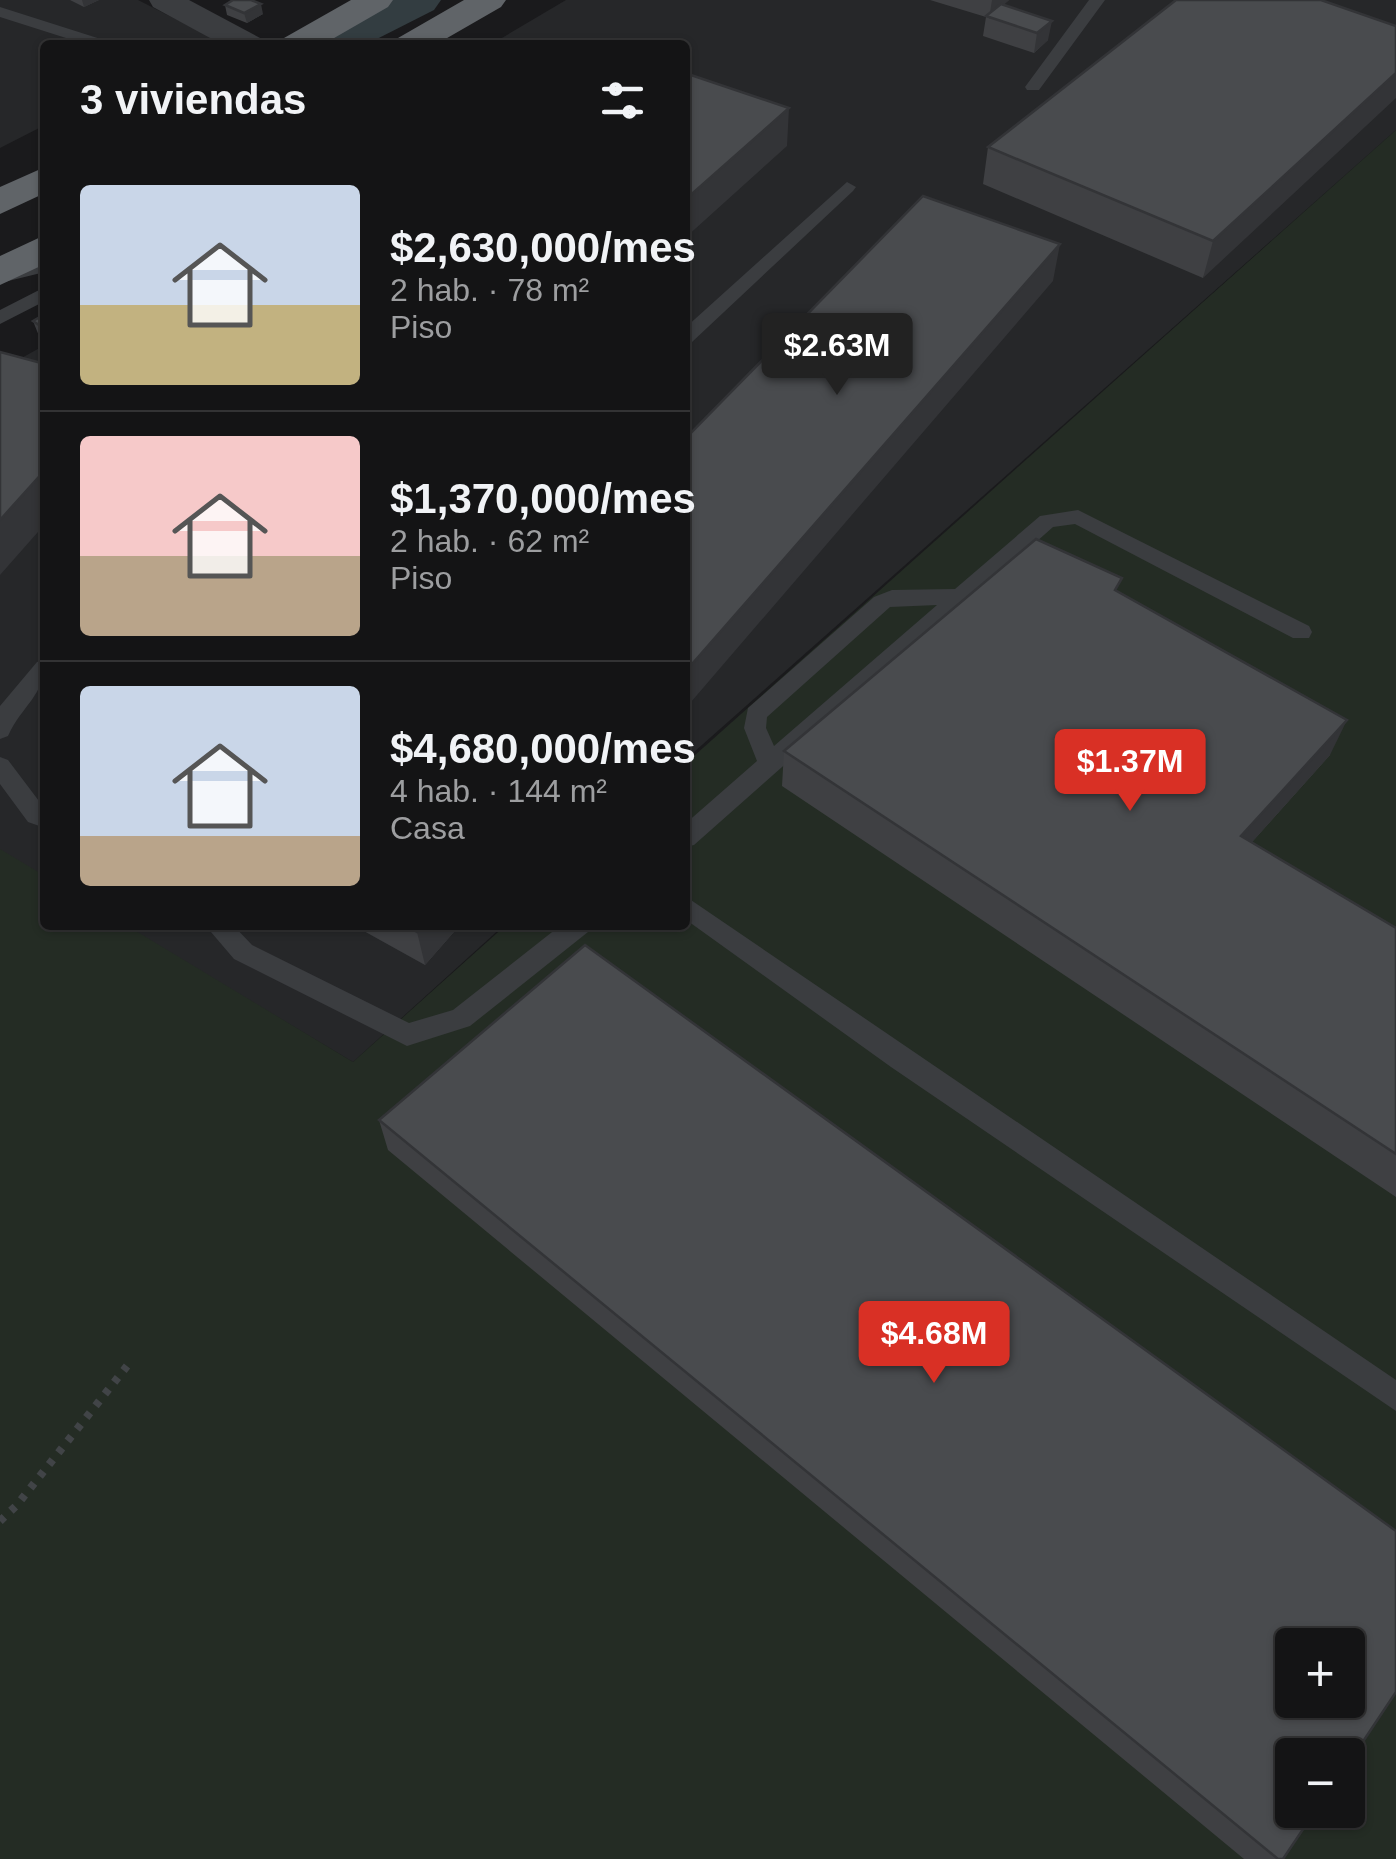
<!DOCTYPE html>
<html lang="es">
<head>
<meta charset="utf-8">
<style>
	:root { --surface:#141415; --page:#212122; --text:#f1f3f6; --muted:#9d9ea0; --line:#333334; --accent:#d93025 }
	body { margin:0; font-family:Helvetica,sans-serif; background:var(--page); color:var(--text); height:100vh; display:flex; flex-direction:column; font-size:38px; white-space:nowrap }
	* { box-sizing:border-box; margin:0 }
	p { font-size:32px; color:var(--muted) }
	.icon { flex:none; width:55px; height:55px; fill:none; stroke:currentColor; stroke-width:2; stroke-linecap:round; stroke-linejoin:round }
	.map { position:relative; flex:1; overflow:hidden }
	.drawer { position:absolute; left:40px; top:40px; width:650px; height:890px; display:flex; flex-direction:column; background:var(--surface); border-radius:10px; box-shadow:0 2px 8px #0004,0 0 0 2px var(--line) }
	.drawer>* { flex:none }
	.tools { position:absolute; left:1275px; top:1628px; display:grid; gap:20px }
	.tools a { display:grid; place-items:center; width:90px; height:90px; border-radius:10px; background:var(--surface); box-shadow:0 2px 8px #0004,0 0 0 2px var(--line); font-size:50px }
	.price { position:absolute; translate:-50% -85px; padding:0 22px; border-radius:10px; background:var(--accent); color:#fff; font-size:32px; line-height:65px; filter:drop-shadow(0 2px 5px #0008) }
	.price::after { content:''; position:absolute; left:50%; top:60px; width:30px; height:22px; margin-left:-15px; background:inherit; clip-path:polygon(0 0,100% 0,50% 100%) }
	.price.current { background:#222; color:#fff }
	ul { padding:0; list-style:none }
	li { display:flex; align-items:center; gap:30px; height:250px; padding:0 40px }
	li+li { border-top:2px solid var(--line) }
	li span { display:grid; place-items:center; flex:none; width:280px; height:200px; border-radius:10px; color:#555 }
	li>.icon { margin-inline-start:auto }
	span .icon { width:120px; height:120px; fill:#fffc; stroke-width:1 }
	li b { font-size:42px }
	h2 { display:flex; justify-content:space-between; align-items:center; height:120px; padding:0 40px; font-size:42px }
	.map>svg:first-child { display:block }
	.built { fill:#262729 }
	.green { fill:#242c24; fill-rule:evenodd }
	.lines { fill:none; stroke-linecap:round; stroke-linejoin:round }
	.river { fill:#333d41; fill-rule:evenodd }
	.path { stroke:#414447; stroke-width:8; stroke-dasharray:6 9; stroke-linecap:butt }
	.service { fill:#3b3d40; fill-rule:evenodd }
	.minor { fill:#3b3d40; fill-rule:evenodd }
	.trunk { fill:#606468; fill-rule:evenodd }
	.wall { fill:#3f4043 }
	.shaded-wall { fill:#333437 }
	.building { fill:#494b4e; stroke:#333437; stroke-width:2.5; fill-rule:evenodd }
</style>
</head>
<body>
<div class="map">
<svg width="1396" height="1859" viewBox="0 0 1396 1859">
	<rect width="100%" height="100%" fill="#1a1a1c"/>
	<path class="built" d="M0,0H138L213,38L199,45H45V125L0,148Z
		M566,0H1396V130L685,760V45H490Z
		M45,345V878L0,851V370Z
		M123,925H504L353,1062Z"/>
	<path class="green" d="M1396,130V1859H0V849L45,876V925H126L353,1062L506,925H685V764ZM1292,1645H1348V1700H1292ZM1292,1755H1348V1810H1292Z"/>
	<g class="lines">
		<path class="river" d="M379,0H441L434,10L365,45H301L308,34Z"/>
		<path class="path" d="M0,1521L17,1505L127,1366"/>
		<path class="service" d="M1089,0H1105L1039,90H1027L1025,87Z
			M0,7L110,42L112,45H88L0,17Z
			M847,182L856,187L853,191L692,342L685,344V328Z
			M45,262V272L0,283V271Z
			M45,287V301L0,324V310Z
			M1078,510L1309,626L1312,632L1309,638H1293L1075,524L1053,527L694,845L685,847V824L757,761L744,728L748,708L874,597L892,590L955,589L1040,516ZM937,605L774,746L766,728L767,717L890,607Z
			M45,660C45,696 22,705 8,736L0,739V706L37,662Z
			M0,757L8,760L45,809V828L28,822L0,784Z
			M685,896L1396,1380V1411L891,1067L685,919Z
			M205,925H233L252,945L409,1023L453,1010L561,925H591L588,932L470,1026L407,1046L234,959Z"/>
		<path class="minor" d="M149,0H189L260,38L265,45H223L153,7Z"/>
		<path class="trunk" d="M351,0H393L388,7L322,45H278L284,38Z
			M464,0H506L501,7L435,45H392L398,38Z
			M45,167V193L0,214V187Z
			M45,235V264L0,285V256Z"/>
	</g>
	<path class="wall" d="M70,0H99L84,7Z
		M930,0H1009L1004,4L1048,40L1034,53L983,36L986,17Z
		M1321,0L1203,278L983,184L988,147Z
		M225,5L263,14L247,23L227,15Z
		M45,314V351L33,321Z
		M1118,592L1330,755L1252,842L1396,928V1197L782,786L784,751Z
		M353,925H460L425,965Z
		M379,1120L1283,1859H1244L388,1150Z"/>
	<path class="shaded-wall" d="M82,0H99L84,7Z
		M992,0H1009L989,19Z
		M261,4L263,14L247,23L244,13Z
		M1052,21L1048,40L1034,53L1037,33Z
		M1396,73V98L1203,278L1213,241Z
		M789,108L787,146L685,238V200Z
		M1060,244L1053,281L685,709V672Z
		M45,470V524L0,575V520Z
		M1347,720L1330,755L1227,870L1241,836Z
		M423,925H460L425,965L417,932Z"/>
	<path class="building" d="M233,0H251L261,4L244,13L225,5Z
		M1176,0H1321L1396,26V73L1213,241L988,147Z
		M1001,4L1052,21L1037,33L986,16Z
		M685,73L789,108L685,200Z
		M923,196L1060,244L685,672V439Z
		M45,314V329L33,321Z
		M0,352L45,364V470L0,520Z
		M1036,539L1122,578L1115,590L1347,720L1241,836L1396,928V1154L784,751Z
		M405,925H423L417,932Z
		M585,945L1396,1531V1692L1348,1764V1755H1292V1810H1316L1283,1859H1278L379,1120ZM1292,1645H1348V1700H1292Z"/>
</svg>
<div class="tools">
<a>+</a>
<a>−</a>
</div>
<b class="price current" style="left:837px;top:398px">$2.63M</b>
<b class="price" style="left:1130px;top:814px">$1.37M</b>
<b class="price" style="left:934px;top:1386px">$4.68M</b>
<section class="drawer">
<h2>3 viviendas<svg class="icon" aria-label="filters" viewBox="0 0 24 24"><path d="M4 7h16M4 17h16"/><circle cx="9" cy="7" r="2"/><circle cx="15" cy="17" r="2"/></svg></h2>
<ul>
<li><span style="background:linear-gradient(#c9d6e8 60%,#c2b280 0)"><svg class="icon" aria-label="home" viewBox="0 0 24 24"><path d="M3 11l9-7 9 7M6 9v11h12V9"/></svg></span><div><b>$2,630,000/mes</b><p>2 hab. · 78 m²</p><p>Piso</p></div></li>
<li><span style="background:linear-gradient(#f6c9c9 60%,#b9a48a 0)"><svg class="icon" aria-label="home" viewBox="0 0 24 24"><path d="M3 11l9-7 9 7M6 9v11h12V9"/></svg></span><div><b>$1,370,000/mes</b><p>2 hab. · 62 m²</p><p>Piso</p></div></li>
<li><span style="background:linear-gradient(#c9d6e8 75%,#b9a48a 0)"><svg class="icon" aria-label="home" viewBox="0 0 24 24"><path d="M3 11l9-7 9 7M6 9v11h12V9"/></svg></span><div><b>$4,680,000/mes</b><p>4 hab. · 144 m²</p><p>Casa</p></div></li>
</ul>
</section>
</div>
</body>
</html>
